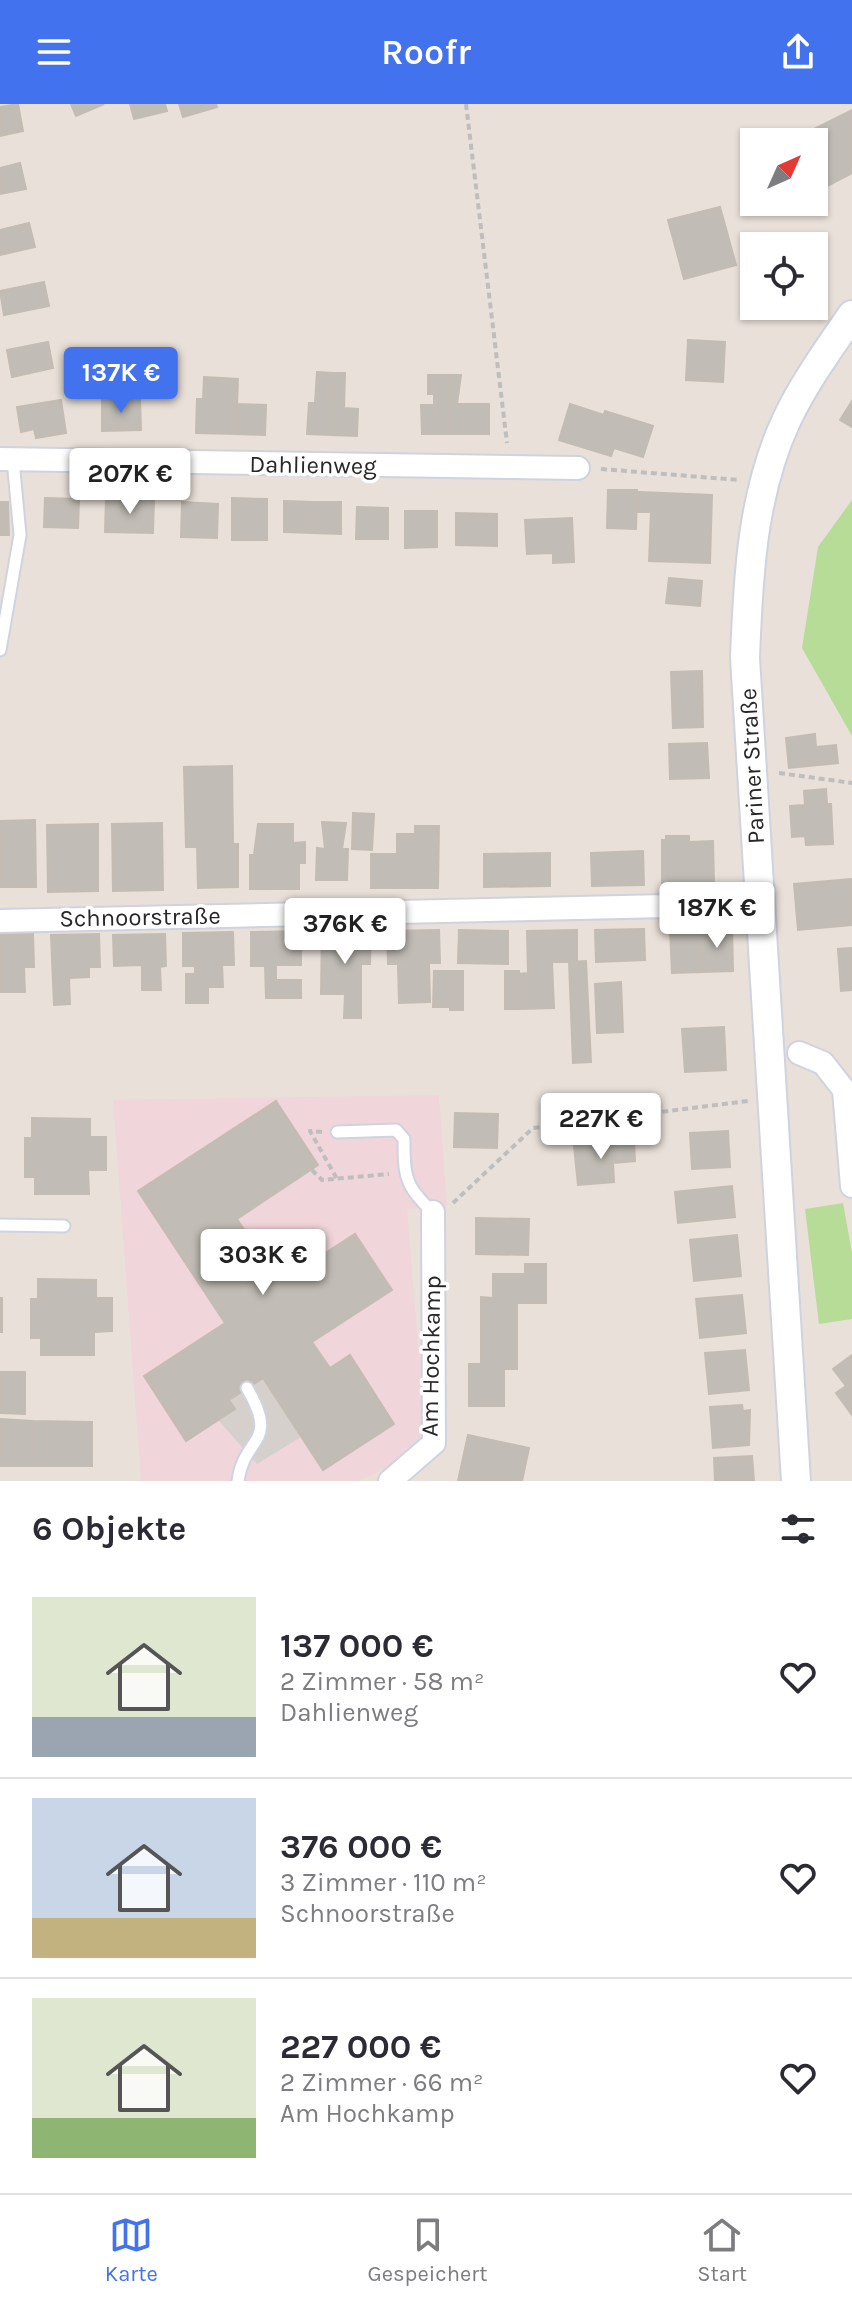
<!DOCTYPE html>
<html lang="de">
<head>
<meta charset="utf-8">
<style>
	:root { --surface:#fff; --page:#f2f2f3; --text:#2b2b33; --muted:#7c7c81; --line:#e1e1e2; --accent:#4272ed }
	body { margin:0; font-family:Karla,sans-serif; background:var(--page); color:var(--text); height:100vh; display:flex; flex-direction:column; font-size:30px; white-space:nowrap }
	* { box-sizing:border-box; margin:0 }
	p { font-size:26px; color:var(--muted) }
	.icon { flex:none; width:44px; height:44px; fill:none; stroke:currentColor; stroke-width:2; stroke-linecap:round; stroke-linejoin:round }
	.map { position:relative; height:1377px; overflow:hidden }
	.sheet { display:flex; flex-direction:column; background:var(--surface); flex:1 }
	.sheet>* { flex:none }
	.needle { width:52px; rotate:45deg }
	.tools { position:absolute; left:740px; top:24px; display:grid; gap:16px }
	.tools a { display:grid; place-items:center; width:88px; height:88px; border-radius:0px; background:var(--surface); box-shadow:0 2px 6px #0004; font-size:40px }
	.price { position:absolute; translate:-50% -68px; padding:0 18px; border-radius:8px; background:#fff; color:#222; font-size:26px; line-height:52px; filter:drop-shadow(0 2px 4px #0008) }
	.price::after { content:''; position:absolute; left:50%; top:48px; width:24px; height:18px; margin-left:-12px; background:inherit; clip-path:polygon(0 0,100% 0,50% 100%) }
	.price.on { background:var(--accent); color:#fff }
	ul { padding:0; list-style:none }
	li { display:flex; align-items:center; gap:24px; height:200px; padding:0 32px }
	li+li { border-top:2px solid var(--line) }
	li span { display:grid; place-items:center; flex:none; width:224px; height:160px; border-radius:0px; color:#555 }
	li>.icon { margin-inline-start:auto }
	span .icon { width:96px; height:96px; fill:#fffc; stroke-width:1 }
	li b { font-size:34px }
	h2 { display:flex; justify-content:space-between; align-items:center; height:96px; padding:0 32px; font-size:34px }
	header { display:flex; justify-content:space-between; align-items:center; height:104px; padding:0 32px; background:var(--accent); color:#fff; font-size:36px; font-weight:600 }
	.tab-bar { display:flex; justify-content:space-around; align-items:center; height:112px; border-top:2px solid var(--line); background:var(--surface); font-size:22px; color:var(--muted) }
	.tab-bar a { display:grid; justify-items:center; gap:4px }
	.tab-bar .on { color:var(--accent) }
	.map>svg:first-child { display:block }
	.medical { fill:#f0d6da }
	.green { fill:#b6dc98 }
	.plaza { fill:#d5d0cb }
	.building { fill:#c1bcb5; stroke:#c4bcb3; stroke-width:2 }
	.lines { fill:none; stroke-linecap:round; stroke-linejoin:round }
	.service-casing { stroke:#cfd3df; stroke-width:15 }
	.minor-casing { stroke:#cfd3df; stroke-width:26 }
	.tertiary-casing { stroke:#cfd3df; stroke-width:32 }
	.path { stroke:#bebebe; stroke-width:4; stroke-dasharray:6 4; stroke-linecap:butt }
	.service { stroke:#fff; stroke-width:11 }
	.minor { stroke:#fff; stroke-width:22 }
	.tertiary { stroke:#fff; stroke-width:28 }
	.labels { text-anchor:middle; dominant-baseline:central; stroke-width:7; stroke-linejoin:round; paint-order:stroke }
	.street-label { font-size:24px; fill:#272727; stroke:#fff }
</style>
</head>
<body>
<header><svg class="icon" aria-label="menu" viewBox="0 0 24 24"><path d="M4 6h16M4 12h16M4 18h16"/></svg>Roofr<svg class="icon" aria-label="share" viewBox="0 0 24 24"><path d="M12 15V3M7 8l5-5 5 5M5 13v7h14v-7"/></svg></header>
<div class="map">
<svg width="852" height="1377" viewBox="0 0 852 1377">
	<rect width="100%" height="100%" fill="#e9e0d9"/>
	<path class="medical" d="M439,991L447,1102L407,1105L426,1337L387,1364L358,1377H141L113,996Z"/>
	<path class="green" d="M852,396V632L802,544L818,443Z
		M843,1099L852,1149V1215L819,1220L805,1105Z"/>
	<path class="plaza" d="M263,1274L301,1333L257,1360L218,1316L235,1305L229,1296Z"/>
	<path class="building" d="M18,0L23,27L0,32V3Z
		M71,0H104L76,12Z
		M130,0H165L167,7L134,15Z
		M179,0H216L217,3L183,13Z
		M852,6V69L816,88L814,38L790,37Z
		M20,59L26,85L0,90V64Z
		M720,103L736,161L684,175L668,116Z
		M29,119L35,143L0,151V126Z
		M44,178L49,202L4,211L0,187Z
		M688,236L725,238L723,278L686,276Z
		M48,238L53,264L12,273L7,246Z
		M317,268L333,269L331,331L307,330L309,299H315Z
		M333,269H345L344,304L358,305L357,332L331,331Z
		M428,271H448V330H422L421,301H434V290H428Z
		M448,271H461L457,300H489V330H448Z
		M204,273L238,275L236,330L196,329L197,295H203Z
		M102,295H140L141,326L102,327Z
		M61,296L66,329L36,334L34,325L21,328L17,303Z
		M852,297V323L840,316Z
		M237,300L266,301L265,331L236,330Z
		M570,300L604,311L605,307L653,322L643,353L614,344L611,352L559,336Z
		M608,386H637L636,425L607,424Z
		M639,388L712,391L710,459L649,457L651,408H638Z
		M45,394L79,395L78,424L44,423Z
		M106,394L154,395L153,429L105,428Z
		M232,394L267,395V436H232Z
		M284,397L313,398V429L284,428Z
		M0,398H8L9,431H0Z
		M182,398L218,400L217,434L181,433Z
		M313,398H341V430L313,429Z
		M357,403L388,404V435H356Z
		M405,407H437V443L405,444Z
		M456,409L497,410V442L456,441Z
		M572,414L574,458L553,459V449L527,450L525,416Z
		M669,474L702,477L700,502L666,499Z
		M702,567L703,623L673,624L671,568Z
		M815,630L816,643L836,641L838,659L789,664L786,634Z
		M707,639L709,674L670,675L669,640Z
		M232,662L233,740H238V783L198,784L197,743H186L184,663Z
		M826,685L827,700H831L833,740L806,741L805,732L792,733L790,702L805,701L804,687Z
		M353,709L374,710L372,746L352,745Z
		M35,716L36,783H0V717Z
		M322,718L346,719L342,745H348L347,776H316L317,744L325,745Z
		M162,719L163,786L113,787L112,720Z
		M98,720V787L48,788L47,721Z
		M258,720H293V739L305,738V759H299V785H250V751H254Z
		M415,722H439L438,784H371V750H397V730H415Z
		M666,732H689V738L713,737L714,780L662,781V736H666Z
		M643,747L644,781L592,782L591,749Z
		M550,749V782L484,783V750Z
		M852,775V821L798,826L794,780Z
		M732,824L733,867L703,868L701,825Z
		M644,825L645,856L596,858L595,826Z
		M701,825L703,868L672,869L670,826Z
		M322,826L371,827L370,860H361V914H344L345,890H321Z
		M439,826L440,859H429L430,898L399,899L398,860H388L387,827Z
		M459,826L508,827V860L458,859Z
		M577,826V858H552L554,904L519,905L518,870L528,869L527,827Z
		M301,827V861H276V876H301V894H266L265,862H251V828Z
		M233,828L234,861H222L223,883H208V899H186V870H195V862H183V829Z
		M0,830H33L34,863H24L25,888H0Z
		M99,830L100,863H89V873L69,874L70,900L54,901L51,831Z
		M165,830L166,862L160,863L161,886H142V861L114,862L113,831Z
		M852,844V886L841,887L838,845Z
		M586,857L591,958L573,959L569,858Z
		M434,867H450V903H433Z
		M450,867H463V906H450Z
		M505,867H519V905H505Z
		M621,878L623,928L597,929L595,880Z
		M724,923L726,966L685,968L682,925Z
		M276,997L318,1061L237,1115L279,1179L355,1130L392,1186L312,1238L330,1264L350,1251L394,1320L323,1366L263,1274L229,1296L235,1305L186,1337L144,1272L225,1219L138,1087Z
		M455,1009L498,1010L497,1044L454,1043Z
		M32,1014L90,1015V1033H106V1066H88L89,1090H35V1073H25V1034H32Z
		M728,1027L730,1063L692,1065L690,1029Z
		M634,1037L635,1057L613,1059L614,1078L578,1081L574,1042Z
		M732,1082L735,1113L678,1119L675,1088Z
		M476,1114L529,1115L528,1151L476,1150Z
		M737,1131L741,1172L694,1177L690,1136Z
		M525,1160H546V1199H517V1265H504V1302H469V1260H481V1193L493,1194V1170H525Z
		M38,1175L96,1176V1194H112V1227L94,1228V1251H41V1234H31V1195H38Z
		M742,1191L746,1229L700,1234L696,1195Z
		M0,1194H2V1228H0Z
		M745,1246L749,1286L709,1290L705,1249Z
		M852,1251V1311L836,1289L846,1282L833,1265Z
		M0,1268H25V1310L0,1309Z
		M742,1301L743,1307L750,1306L749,1341L713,1344L710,1303Z
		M0,1315L32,1317V1362H0Z
		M32,1317L92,1318V1362H32Z
		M468,1331L529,1344L522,1377H458Z
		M752,1352L754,1377H715L714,1354Z"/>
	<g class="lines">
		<g class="service-casing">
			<path id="service" d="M0,546L20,431L13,356
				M337,1028L396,1026L404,1035C404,1072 405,1083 433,1108
				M0,1121L64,1122
				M238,1377C244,1331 280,1341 247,1284"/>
		</g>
		<g class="minor-casing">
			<path id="minor" d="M0,355L578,364
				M0,817L759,800
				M799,949L823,959L844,986L852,1082
				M390,1377L434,1339L433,1108"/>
		</g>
		<g class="tertiary-casing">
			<path id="tertiary" d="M796,1377L745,554C748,473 752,389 787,315C804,279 830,243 852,211"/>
		</g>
		<path class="path" d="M466,0L507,339
			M601,365L739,376
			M779,669L852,679
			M322,1028L310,1027L337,1075
			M312,1066L322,1076L389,1070
			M453,1099L533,1024L748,997"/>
		<use href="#service" class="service"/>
		<use href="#minor" class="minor"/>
		<use href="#tertiary" class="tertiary"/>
	</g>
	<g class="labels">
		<g class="street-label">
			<text transform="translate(313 361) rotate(1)">Dahlienweg</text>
			<text transform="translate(752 662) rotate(-93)">Pariner Straße</text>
			<text transform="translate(140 813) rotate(-1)">Schnoorstraße</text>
			<text transform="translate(431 1252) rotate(-89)">Am Hochkamp</text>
		</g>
	</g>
</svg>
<div class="tools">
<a><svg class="needle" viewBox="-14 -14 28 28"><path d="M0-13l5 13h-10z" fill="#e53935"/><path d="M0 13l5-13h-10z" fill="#7c7c81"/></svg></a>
<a><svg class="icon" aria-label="locate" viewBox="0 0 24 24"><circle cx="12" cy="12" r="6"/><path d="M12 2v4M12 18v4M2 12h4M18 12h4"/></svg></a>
</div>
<b class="price on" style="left:121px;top:311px">137K €</b>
<b class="price" style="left:130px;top:412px">207K €</b>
<b class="price" style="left:717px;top:846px">187K €</b>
<b class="price" style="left:345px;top:862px">376K €</b>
<b class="price" style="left:601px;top:1057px">227K €</b>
<b class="price" style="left:263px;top:1193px">303K €</b>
</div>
<section class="sheet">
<h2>6 Objekte<svg class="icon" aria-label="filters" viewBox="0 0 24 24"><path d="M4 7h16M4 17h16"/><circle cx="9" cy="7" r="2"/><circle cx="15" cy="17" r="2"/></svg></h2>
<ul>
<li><span style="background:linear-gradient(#dfe7d0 75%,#9aa5b1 0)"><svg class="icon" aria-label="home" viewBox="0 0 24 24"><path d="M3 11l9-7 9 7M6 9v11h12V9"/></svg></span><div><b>137 000 €</b><p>2 Zimmer · 58 m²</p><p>Dahlienweg</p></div><svg class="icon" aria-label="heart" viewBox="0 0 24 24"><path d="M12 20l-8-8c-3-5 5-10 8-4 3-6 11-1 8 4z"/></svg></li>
<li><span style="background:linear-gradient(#c9d6e8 75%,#c2b280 0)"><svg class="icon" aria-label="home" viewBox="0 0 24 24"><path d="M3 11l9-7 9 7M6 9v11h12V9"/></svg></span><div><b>376 000 €</b><p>3 Zimmer · 110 m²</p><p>Schnoorstraße</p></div><svg class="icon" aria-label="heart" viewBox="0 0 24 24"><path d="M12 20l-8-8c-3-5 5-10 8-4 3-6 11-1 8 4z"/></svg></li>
<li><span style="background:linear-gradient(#dfe7d0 75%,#8fb573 0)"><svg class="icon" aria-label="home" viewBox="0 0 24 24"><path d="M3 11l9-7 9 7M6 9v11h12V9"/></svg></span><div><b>227 000 €</b><p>2 Zimmer · 66 m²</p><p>Am Hochkamp</p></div><svg class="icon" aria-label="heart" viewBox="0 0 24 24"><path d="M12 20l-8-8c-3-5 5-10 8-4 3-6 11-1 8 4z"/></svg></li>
</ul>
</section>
<nav class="tab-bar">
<a class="on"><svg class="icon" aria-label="map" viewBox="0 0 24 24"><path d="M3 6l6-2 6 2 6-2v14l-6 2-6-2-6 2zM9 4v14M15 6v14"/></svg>Karte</a>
<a><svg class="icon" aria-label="saved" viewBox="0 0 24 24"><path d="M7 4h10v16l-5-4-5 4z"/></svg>Gespeichert</a>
<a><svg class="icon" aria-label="home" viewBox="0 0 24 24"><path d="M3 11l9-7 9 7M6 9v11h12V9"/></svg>Start</a>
</nav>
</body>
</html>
